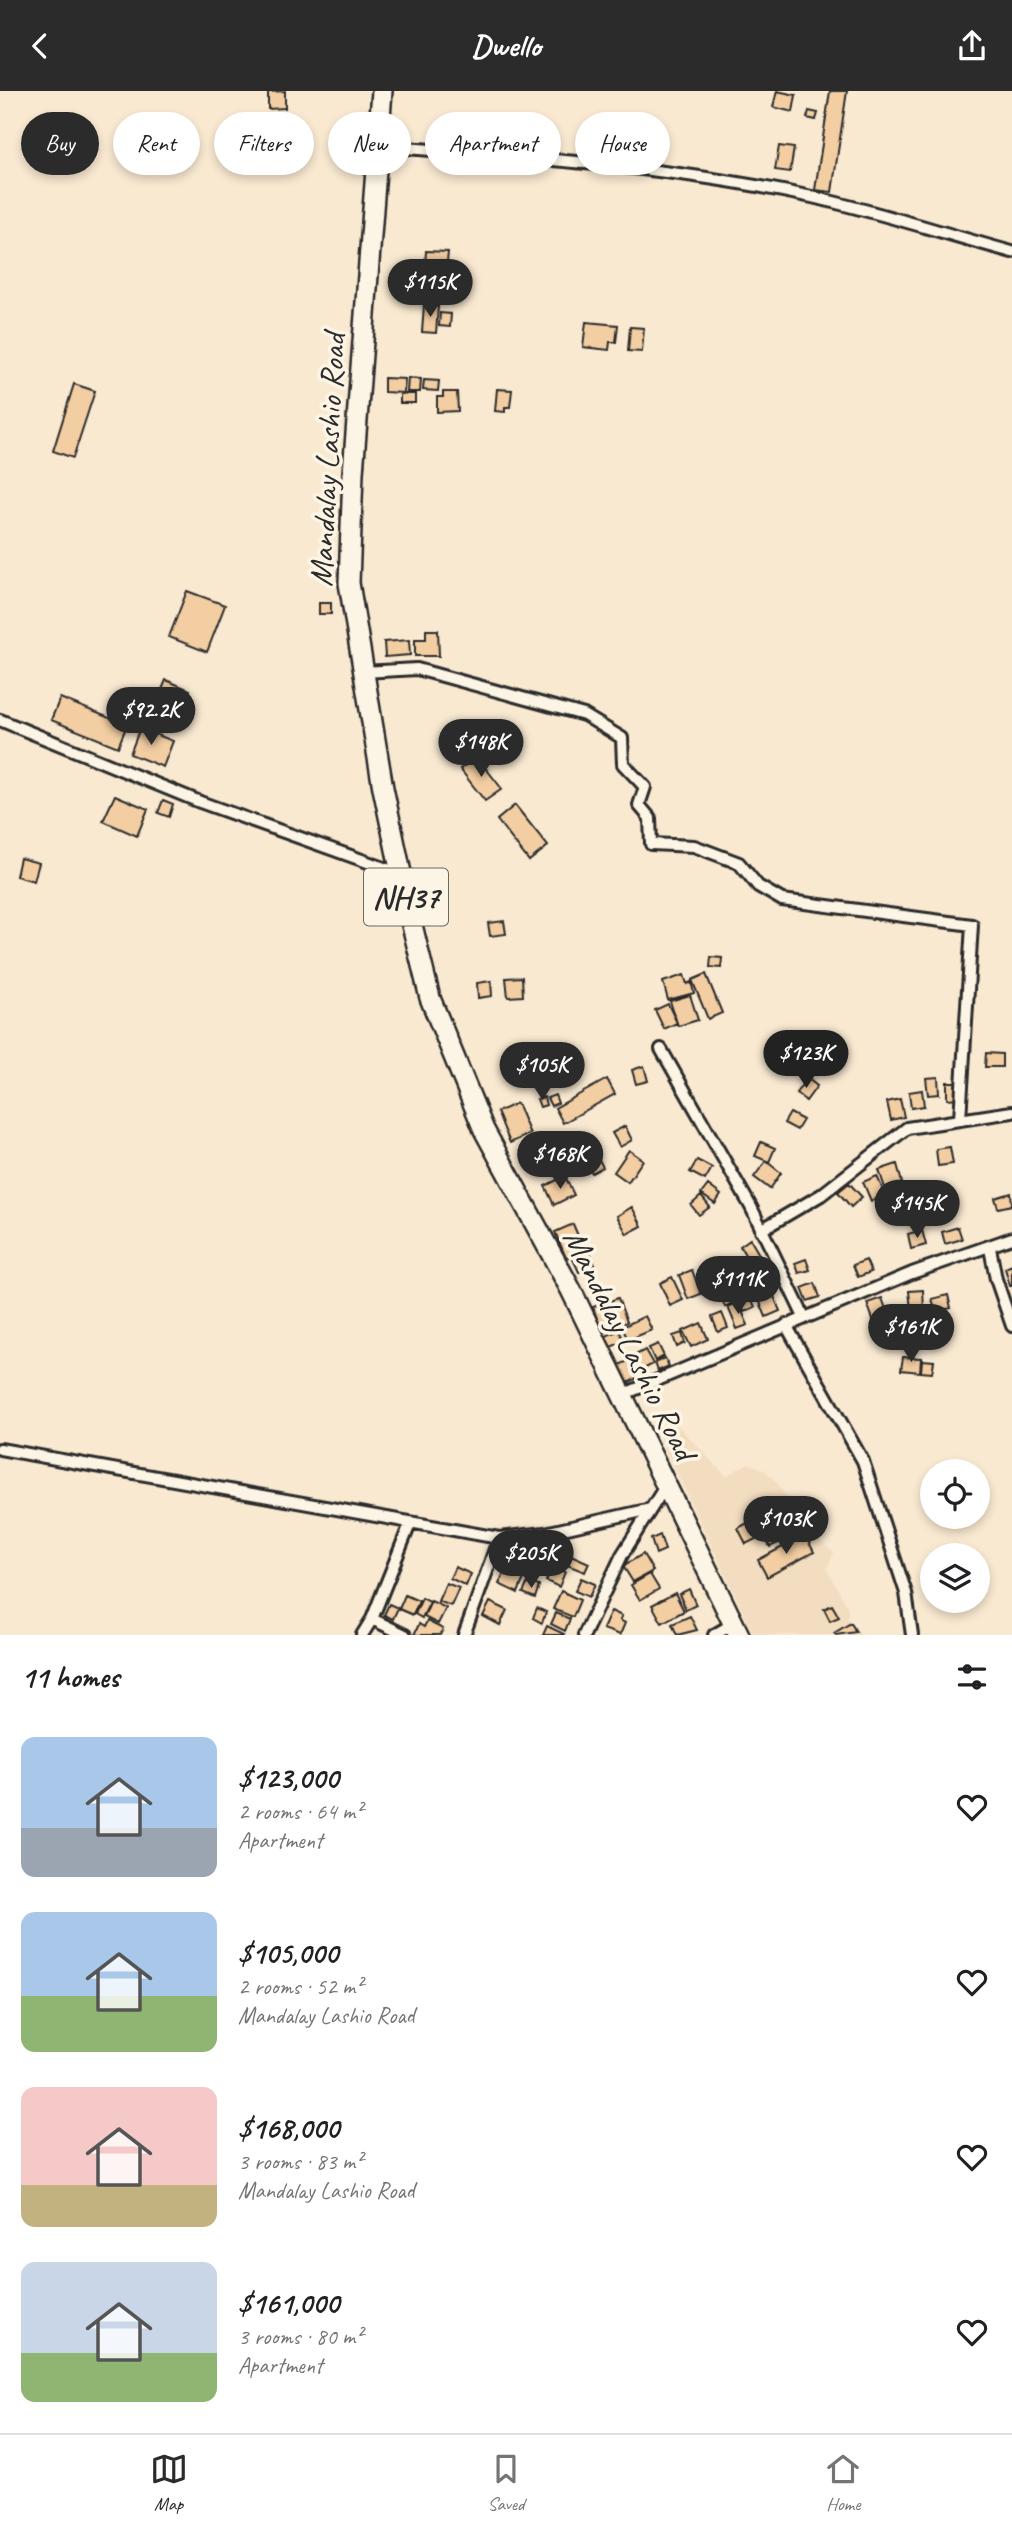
<!DOCTYPE html>
<html lang="en">
<head>
<meta charset="utf-8">
<style>
	:root { --surface:#fff; --page:#f2f2f2; --text:#202124; --muted:#757577; --line:#e0e0e0; --accent:#2b2b2b }
	body { margin:0; font-family:Caveat,sans-serif; background:var(--page); color:var(--text); height:100vh; display:flex; flex-direction:column; font-size:26px; white-space:nowrap }
	* { box-sizing:border-box; margin:0 }
	p { font-size:23px; color:var(--muted) }
	.icon { flex:none; width:38px; height:38px; fill:none; stroke:currentColor; stroke-width:2; stroke-linecap:round; stroke-linejoin:round }
	.map { position:relative; height:1544px; overflow:hidden }
	.side { display:flex; flex-direction:column; background:var(--surface); flex:1 }
	.side>* { flex:none }
	.guide { position:absolute; left:21px; top:21px; width:971px; height:63px; display:flex; gap:14px }
	.tools { position:absolute; left:920px; top:1368px; display:grid; gap:14px }
	.tools a { display:grid; place-items:center; width:70px; height:70px; border-radius:50%; background:var(--surface); box-shadow:0 4px 10px #0003; font-size:35px }
	.price { position:absolute; translate:-50% -60px; padding:0 16px; border-radius:24px; background:var(--accent); color:#fff; font-size:23px; line-height:46px; filter:drop-shadow(0 2px 4px #0008) }
	.price::after { content:''; position:absolute; left:50%; top:42px; width:21px; height:16px; margin-left:-10px; background:inherit; clip-path:polygon(0 0,100% 0,50% 100%) }
	.price.active { background:#222; color:#fff }
	ul { padding:0; list-style:none }
	li { display:flex; align-items:center; gap:21px; height:175px; padding:0 21px }
	li span { display:grid; place-items:center; flex:none; width:196px; height:140px; border-radius:14px; color:#555 }
	li>.icon { margin-inline-start:auto }
	span .icon { width:84px; height:84px; fill:#fffc; stroke-width:1 }
	li b { font-size:30px }
	h2 { display:flex; justify-content:space-between; align-items:center; height:84px; padding:0 21px; font-size:30px }
	.chip { padding:0 24px; border-radius:32px; background:var(--surface); box-shadow:0 4px 10px #0003; font-size:24px; line-height:63px }
	.chip.active { background:var(--accent); color:#fff }
	header { display:flex; justify-content:space-between; align-items:center; height:91px; padding:0 21px; background:var(--accent); color:#fff; font-size:32px; font-weight:700 }
	.tab-bar { display:flex; justify-content:space-around; align-items:center; height:98px; border-top:2px solid var(--line); background:var(--surface); font-size:19px; color:var(--muted) }
	.tab-bar a { display:grid; justify-items:center; gap:4px }
	.tab-bar .active { color:var(--accent) }
	.map>svg:first-child { display:block }
	.built { fill:#f3ddc0 }
	.building { fill:#f3cea3; stroke:#2b2b2b; stroke-width:2 }
	.lines { fill:none; stroke-linecap:round; stroke-linejoin:round }
	.street-casing { stroke:#2b2b2b; stroke-width:16 }
	.highway-casing { stroke:#2b2b2b; stroke-width:24 }
	.street { stroke:#fcf5e5; stroke-width:10 }
	.highway { stroke:#fcf5e5; stroke-width:19 }
	.labels { text-anchor:middle; dominant-baseline:central; stroke-width:7; stroke-linejoin:round; paint-order:stroke }
	.shield { fill:#fcf5e5; stroke:#6a6863; stroke-width:2 }
	.shield-label { font-size:32px; font-weight:bold; fill:#2b2b2b }
	.street-label { font-size:33px; fill:#2b2b2b; stroke:#fcf5e5 }
</style>
</head>
<body>
<header><svg class="icon" aria-label="back" viewBox="0 0 24 24"><path d="M15 5l-7 7 7 7"/></svg>Dwello<svg class="icon" aria-label="share" viewBox="0 0 24 24"><path d="M12 15V3M7 8l5-5 5 5M5 13v7h14v-7"/></svg></header>
<div class="map">
<svg width="1012" height="1544" viewBox="0 0 1012 1544">
	<rect width="100%" height="100%" fill="#f9e9d1"/>
	<filter id="ink" filterUnits="userSpaceOnUse"><feTurbulence type="fractalNoise" baseFrequency=".0143" numOctaves="2"/><feDisplacementMap in="SourceGraphic" scale="14" xChannelSelector="R" yChannelSelector="G"/><feConvolveMatrix kernelMatrix="1 2 1 2 8 2 1 2 1" color-interpolation-filters="sRGB"/></filter>
	<g filter="url(#ink)">
		<path class="built" d="M677,1334L726,1385L749,1372L766,1380L778,1393L808,1440L834,1462L827,1478L848,1517V1528L861,1544H754L658,1343Z"/>
		<path class="building" d="M285,0V17L268,18V1Z
			M777,0L796,4L793,21L773,16Z
			M830,0H847L832,101L815,99Z
			M809,20L818,22L816,29L807,27Z
			M779,55L794,57L790,81L775,79Z
			M426,160L448,161L445,192L432,191L433,176L425,175Z
			M424,214L438,215L436,242L422,241Z
			M440,222L451,223L450,236L439,235Z
			M586,231L618,234L616,251H610L609,259L583,256Z
			M630,236L644,237L642,261L628,260Z
			M384,287L405,288L404,302L384,301Z
			M408,287L421,288L420,301H407Z
			M424,289L439,290L438,300L423,299Z
			M74,293L95,300L73,367L53,360Z
			M497,298L512,299L510,316H505V321L495,320Z
			M443,301H457L458,320L437,321V306H443Z
			M400,303H415V312H400Z
			M187,500L225,514L207,561L169,546Z
			M319,512H331V523H319Z
			M426,539H438L439,565H415V548H426Z
			M409,549L410,564L385,566L384,551Z
			M166,589L190,599L185,611L161,601Z
			M60,607L127,634L118,656L51,629Z
			M140,637L173,650L163,676L130,663Z
			M477,666L502,698L485,710L460,678Z
			M115,704L148,718L137,745L103,730Z
			M163,709L173,713L169,726L158,722Z
			M515,714L548,755L529,770L497,729Z
			M20,767L39,772L34,790L16,785Z
			M504,830L506,843L490,845L488,832Z
			M711,866L722,867L721,877L710,876Z
			M706,883L722,922L708,928L692,889Z
			M684,884L687,893L691,891L694,902L668,909L663,891Z
			M522,886L523,905L508,906L506,887Z
			M491,890L492,905L478,907L477,892Z
			M690,904L698,929L678,935L670,910Z
			M668,913L677,932L664,938L655,919Z
			M552,953H569V970H552Z
			M986,962L1002,963V976H985Z
			M644,975L648,990L636,993L632,979Z
			M938,986L939,1003L928,1004L926,987Z
			M807,987L817,995L806,1010L796,1002Z
			M607,988L615,1003L563,1032L555,1017Z
			M947,991H959V1007L947,1008Z
			M922,999L924,1015L911,1017L909,1001Z
			M555,1004L558,1012L551,1015L547,1007Z
			M544,1006L546,1014L540,1016L537,1008Z
			M900,1008L904,1026L891,1029L887,1011Z
			M517,1012L530,1043L510,1052L497,1021Z
			M790,1022L803,1029L797,1039L784,1032Z
			M625,1035L632,1049L620,1056L612,1042Z
			M562,1051L567,1060L560,1063L555,1054Z
			M761,1051L775,1057L769,1071L755,1065Z
			M950,1056L953,1073L938,1075L936,1058Z
			M629,1059L643,1069L628,1091L614,1081Z
			M596,1063L603,1076L592,1082L585,1070Z
			M697,1069L712,1077L705,1089L690,1081Z
			M766,1070L781,1082L770,1098L754,1086Z
			M897,1073L902,1092L885,1097L879,1079Z
			M565,1085L574,1104L554,1114L545,1095Z
			M877,1085L885,1104L871,1110L863,1091Z
			M849,1092L862,1106L851,1116L838,1101Z
			M708,1094L721,1104L715,1113L701,1103Z
			M1011,1102L1012,1114L998,1117L995,1107Z
			M701,1105L710,1116L699,1124L691,1114Z
			M632,1116L642,1135L627,1143L617,1125Z
			M573,1133L584,1159L566,1167L555,1141Z
			M958,1136L962,1148L945,1153L942,1141Z
			M922,1139L926,1154L911,1158L908,1143Z
			M750,1148L763,1170L752,1176L740,1155Z
			M589,1159L595,1174L579,1181L572,1166Z
			M806,1168L810,1179L799,1182L795,1172Z
			M866,1169L871,1181L858,1186L853,1174Z
			M1012,1174V1195H1010L1005,1177Z
			M692,1179L701,1203L688,1208L679,1184Z
			M672,1186L683,1209L670,1215L660,1192Z
			M815,1192L820,1206L807,1210L802,1197Z
			M923,1199L924,1218L911,1219L909,1200Z
			M733,1201L737,1210L725,1216L721,1206Z
			M773,1203L780,1220L766,1226L759,1209Z
			M948,1204L951,1217L936,1221L932,1208Z
			M618,1207L627,1231L617,1235L607,1211Z
			M751,1207L755,1216L744,1221L740,1212Z
			M882,1207L889,1226L874,1231L867,1212Z
			M606,1211L615,1238L602,1242L593,1216Z
			M738,1211L748,1234L737,1238L728,1216Z
			M722,1222L728,1237L718,1241L712,1226Z
			M645,1225L652,1239L628,1249L622,1236Z
			M701,1232L708,1248L691,1256L683,1240Z
			M916,1233L930,1235L928,1252L914,1250Z
			M619,1239L624,1250L609,1257L604,1246Z
			M682,1242L685,1252L677,1256L673,1245Z
			M658,1253L664,1265L655,1270L649,1257Z
			M645,1259L653,1273L640,1280L632,1266Z
			M903,1266L921,1267L920,1281L901,1279Z
			M665,1267L669,1275L658,1280L655,1272Z
			M630,1269L639,1286L626,1293L617,1275Z
			M922,1269L934,1270L932,1282L921,1281Z
			M787,1412L795,1428L746,1453L738,1437Z
			M778,1443L782,1450L770,1456L766,1449Z
			M660,1444L665,1459L656,1463L651,1448Z
			M805,1444L814,1461L767,1486L758,1469Z
			M643,1463L653,1480L633,1491L623,1475Z
			M571,1464L589,1472L585,1481L567,1474Z
			M553,1475L565,1481L559,1496L546,1490Z
			M455,1476L471,1483L466,1495L450,1487Z
			M506,1477L525,1485L518,1502L499,1493Z
			M650,1483L659,1498L640,1509L631,1494Z
			M581,1487L595,1493L589,1506L575,1500Z
			M528,1491L539,1495L535,1507L523,1502Z
			M446,1492L459,1497L451,1515L438,1510Z
			M689,1498L696,1514L686,1519L679,1503Z
			M561,1500L580,1509L573,1526L553,1518Z
			M675,1502L684,1520L662,1532L652,1514Z
			M405,1504L419,1510L413,1524L399,1518Z
			M422,1507L430,1511L422,1527L415,1523Z
			M431,1510L446,1517L438,1533L424,1526Z
			M490,1511L507,1519L500,1534L483,1525Z
			M389,1513L398,1517L393,1528L384,1524Z
			M832,1514L839,1526L830,1530L824,1518Z
			M537,1517L546,1521L542,1532L533,1527Z
			M611,1520L622,1525L620,1529L625,1532L620,1544L603,1538Z
			M556,1522L570,1528L565,1540L551,1533Z
			M690,1525L697,1539L677,1544L672,1533Z
			M427,1530L443,1538L440,1544H414L419,1533L424,1536Z
			M851,1532L856,1541L836,1544L834,1542Z
			M547,1535L564,1543L563,1544H543Z"/>
		<g class="lines">
			<g class="street-casing">
				<path id="street" d="M379,55C523,66 670,75 812,106C879,121 946,143 1012,161
					M363,581L417,578L584,624L622,647L623,673L645,696L639,714L650,727L651,753L694,755L739,772L758,795L782,809L972,834L960,1028
					M0,629L200,711L401,783
					M661,958L751,1116L804,1226
					M761,1139L821,1104L907,1037L1012,1021
					M990,1157L996,1188L1012,1235
					M786,1234L863,1370L906,1502L912,1544
					M622,1304L912,1182L1012,1147
					M0,1358L499,1447L545,1442L651,1418
					M372,1528L405,1544
					M362,1544L372,1528L410,1433
					M464,1544L499,1447
					M584,1544L622,1464L666,1394
					M714,1544L733,1533"/>
			</g>
			<g class="highway-casing">
				<path id="highway" d="M382,0L353,382L349,492L383,697L412,834L430,907L484,1039L571,1199L739,1544"/>
			</g>
			<use href="#street" class="street"/>
			<use href="#highway" class="highway"/>
		</g>
	</g>
	<g class="labels">
		<rect class="shield" x="364" y="777.5" width="84" height="57" rx="5"/>
		<g class="shield-label">
			<text x="406" y="806">NH37</text>
		</g>
		<g class="street-label">
			<text transform="translate(327 369) rotate(-87)">Mandalay Lashio Road</text>
			<text transform="translate(630 1253) rotate(63)">Mandalay Lashio Road</text>
		</g>
	</g>
</svg>
<div class="tools">
<a><svg class="icon" aria-label="locate" viewBox="0 0 24 24"><circle cx="12" cy="12" r="6"/><path d="M12 2v4M12 18v4M2 12h4M18 12h4"/></svg></a>
<a><svg class="icon" aria-label="layers" viewBox="0 0 24 24"><path d="M12 4l9 5-9 5-9-5zM3 14l9 5 9-5"/></svg></a>
</div>
<b class="price" style="left:430px;top:228px">$115K</b>
<b class="price" style="left:151px;top:656px">$92.2K</b>
<b class="price" style="left:481px;top:688px">$148K</b>
<b class="price active" style="left:806px;top:999px">$123K</b>
<b class="price" style="left:542px;top:1011px">$105K</b>
<b class="price" style="left:560px;top:1100px">$168K</b>
<b class="price" style="left:917px;top:1149px">$145K</b>
<b class="price" style="left:738px;top:1225px">$111K</b>
<b class="price" style="left:911px;top:1273px">$161K</b>
<b class="price" style="left:786px;top:1465px">$103K</b>
<b class="price" style="left:531px;top:1499px">$205K</b>
<div class="guide">
<a class="chip active">Buy</a>
<a class="chip">Rent</a>
<a class="chip">Filters</a>
<a class="chip">New</a>
<a class="chip">Apartment</a>
<a class="chip">House</a>
</div>
</div>
<section class="side">
<h2>11 homes<svg class="icon" aria-label="filters" viewBox="0 0 24 24"><path d="M4 7h16M4 17h16"/><circle cx="9" cy="7" r="2"/><circle cx="15" cy="17" r="2"/></svg></h2>
<ul>
<li><span style="background:linear-gradient(#a9c7e8 65%,#9aa5b1 0)"><svg class="icon" aria-label="home" viewBox="0 0 24 24"><path d="M3 11l9-7 9 7M6 9v11h12V9"/></svg></span><div><b>$123,000</b><p>2 rooms · 64 m²</p><p>Apartment</p></div><svg class="icon" aria-label="heart" viewBox="0 0 24 24"><path d="M12 20l-8-8c-3-5 5-10 8-4 3-6 11-1 8 4z"/></svg></li>
<li><span style="background:linear-gradient(#a9c7e8 60%,#8fb573 0)"><svg class="icon" aria-label="home" viewBox="0 0 24 24"><path d="M3 11l9-7 9 7M6 9v11h12V9"/></svg></span><div><b>$105,000</b><p>2 rooms · 52 m²</p><p>Mandalay Lashio Road</p></div><svg class="icon" aria-label="heart" viewBox="0 0 24 24"><path d="M12 20l-8-8c-3-5 5-10 8-4 3-6 11-1 8 4z"/></svg></li>
<li><span style="background:linear-gradient(#f6c9c9 70%,#c2b280 0)"><svg class="icon" aria-label="home" viewBox="0 0 24 24"><path d="M3 11l9-7 9 7M6 9v11h12V9"/></svg></span><div><b>$168,000</b><p>3 rooms · 83 m²</p><p>Mandalay Lashio Road</p></div><svg class="icon" aria-label="heart" viewBox="0 0 24 24"><path d="M12 20l-8-8c-3-5 5-10 8-4 3-6 11-1 8 4z"/></svg></li>
<li><span style="background:linear-gradient(#c9d6e8 65%,#8fb573 0)"><svg class="icon" aria-label="home" viewBox="0 0 24 24"><path d="M3 11l9-7 9 7M6 9v11h12V9"/></svg></span><div><b>$161,000</b><p>3 rooms · 80 m²</p><p>Apartment</p></div><svg class="icon" aria-label="heart" viewBox="0 0 24 24"><path d="M12 20l-8-8c-3-5 5-10 8-4 3-6 11-1 8 4z"/></svg></li>
</ul>
</section>
<nav class="tab-bar">
<a class="active"><svg class="icon" aria-label="map" viewBox="0 0 24 24"><path d="M3 6l6-2 6 2 6-2v14l-6 2-6-2-6 2zM9 4v14M15 6v14"/></svg>Map</a>
<a><svg class="icon" aria-label="saved" viewBox="0 0 24 24"><path d="M7 4h10v16l-5-4-5 4z"/></svg>Saved</a>
<a><svg class="icon" aria-label="home" viewBox="0 0 24 24"><path d="M3 11l9-7 9 7M6 9v11h12V9"/></svg>Home</a>
</nav>
</body>
</html>
